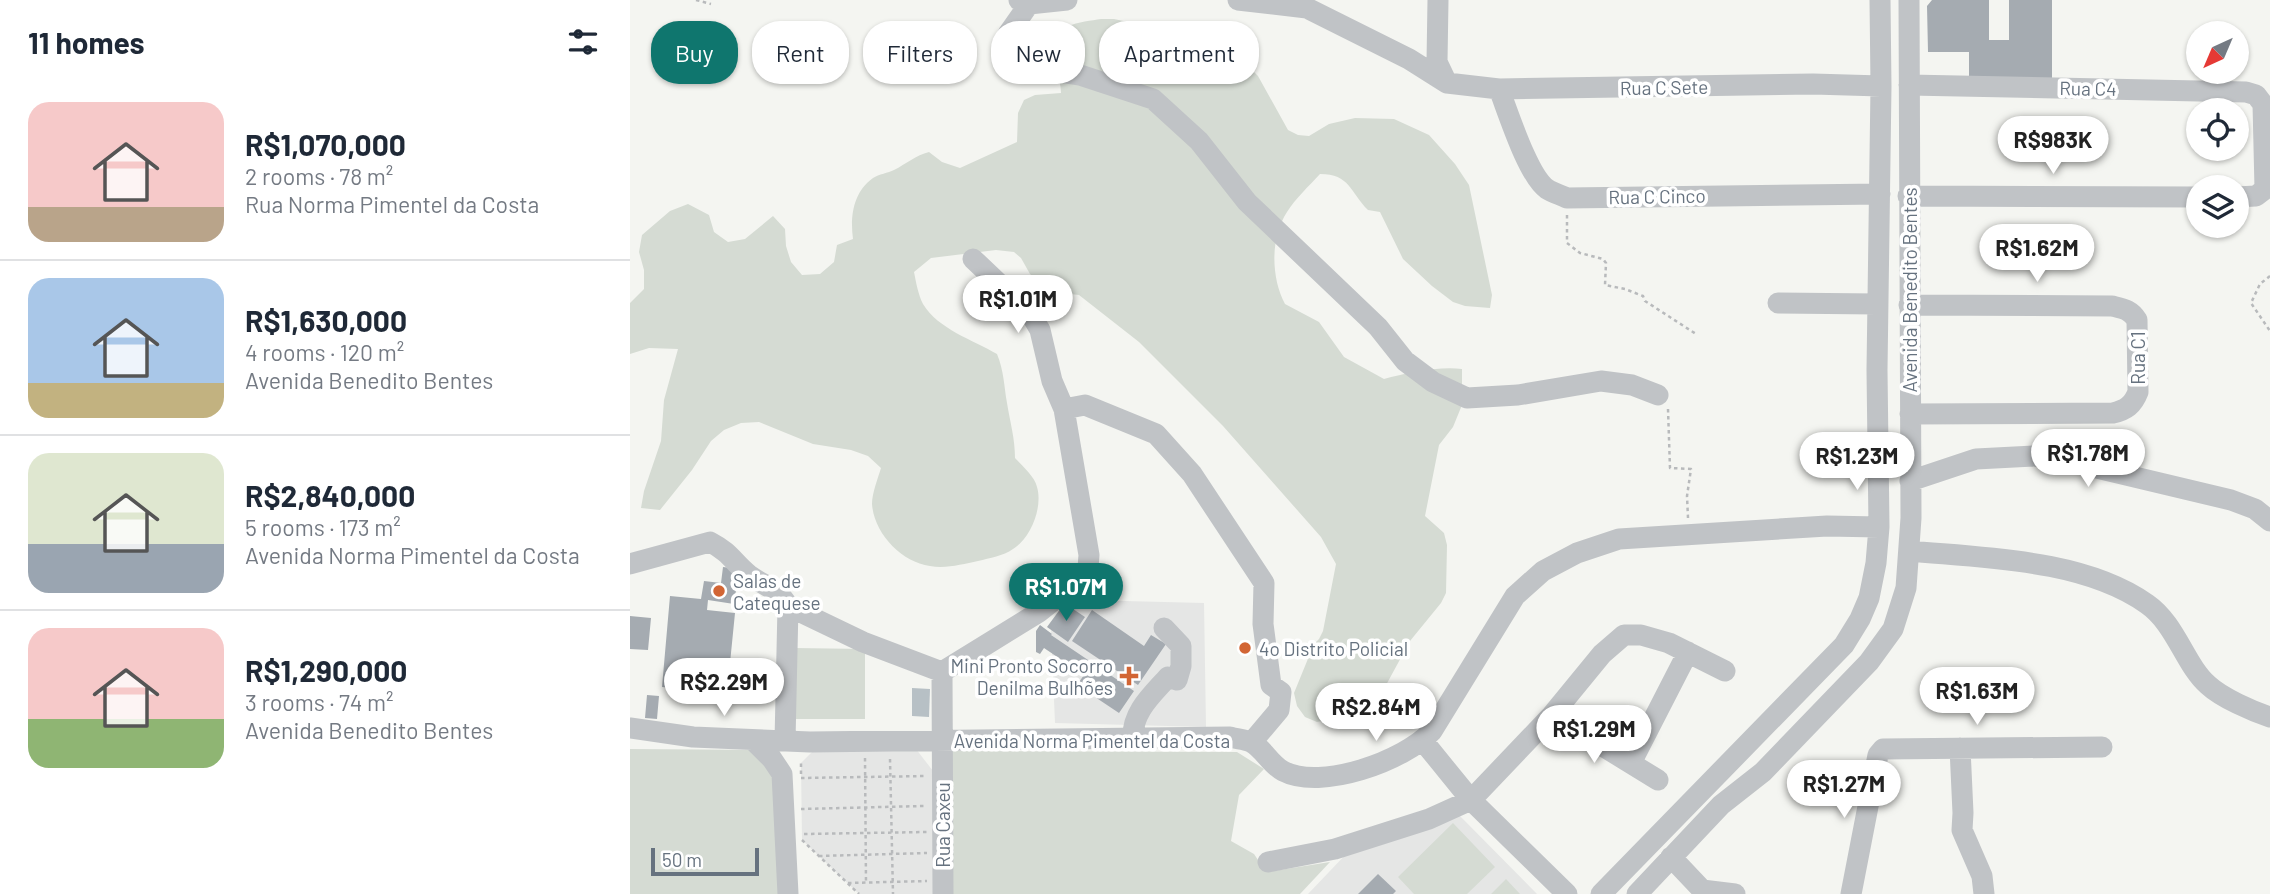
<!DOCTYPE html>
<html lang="en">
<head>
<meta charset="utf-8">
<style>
	:root { --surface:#fff; --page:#f6f6f7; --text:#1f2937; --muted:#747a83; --line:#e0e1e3; --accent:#0f766e }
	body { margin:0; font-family:Barlow,sans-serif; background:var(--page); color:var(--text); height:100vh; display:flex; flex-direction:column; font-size:26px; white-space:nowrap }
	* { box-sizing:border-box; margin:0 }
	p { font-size:23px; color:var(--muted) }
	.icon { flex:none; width:38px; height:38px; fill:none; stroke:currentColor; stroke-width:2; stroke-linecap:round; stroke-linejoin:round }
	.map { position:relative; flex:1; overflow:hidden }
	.side { display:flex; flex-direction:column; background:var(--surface); width:630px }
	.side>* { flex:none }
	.hud { position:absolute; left:21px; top:21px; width:665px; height:63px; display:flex; gap:14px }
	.needle { width:46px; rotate:224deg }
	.fabs { position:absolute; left:1556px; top:21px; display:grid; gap:14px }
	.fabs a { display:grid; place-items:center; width:63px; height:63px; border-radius:50%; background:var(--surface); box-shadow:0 2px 5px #0004; font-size:35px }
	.scale { position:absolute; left:21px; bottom:18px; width:108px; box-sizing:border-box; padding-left:7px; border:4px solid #66727f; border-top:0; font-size:19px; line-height:24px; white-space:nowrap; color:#66727f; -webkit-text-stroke:5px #fff; paint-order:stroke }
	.price { position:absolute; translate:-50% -60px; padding:0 16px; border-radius:24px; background:#fff; color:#222; font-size:23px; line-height:46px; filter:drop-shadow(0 2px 4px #0008) }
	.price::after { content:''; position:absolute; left:50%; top:42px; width:21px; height:16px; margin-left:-10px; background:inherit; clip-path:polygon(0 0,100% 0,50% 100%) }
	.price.selected { background:var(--accent); color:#fff }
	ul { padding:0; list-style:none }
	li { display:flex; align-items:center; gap:21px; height:175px; padding:0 28px }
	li+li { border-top:2px solid var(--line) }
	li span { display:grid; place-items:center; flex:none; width:196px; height:140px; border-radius:21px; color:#555 }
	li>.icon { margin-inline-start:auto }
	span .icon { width:84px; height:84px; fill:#fffc; stroke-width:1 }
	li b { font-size:30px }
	h2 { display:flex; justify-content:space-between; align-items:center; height:84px; padding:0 28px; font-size:30px }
	.tag { padding:0 24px; border-radius:28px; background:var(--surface); box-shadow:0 2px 5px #0004; font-size:24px; line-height:63px }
	.tag.selected { background:var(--accent); color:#fff }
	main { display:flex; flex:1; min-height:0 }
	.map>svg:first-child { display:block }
	.built { fill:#e5e6e5 }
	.green { fill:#d5dbd3 }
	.water { fill:#b7c0c5 }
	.building { fill:#a5abb1 }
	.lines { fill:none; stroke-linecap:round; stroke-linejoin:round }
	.path { stroke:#b8babc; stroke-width:2.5; stroke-dasharray:3.5 3.5; stroke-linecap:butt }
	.minor { stroke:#c0c3c6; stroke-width:21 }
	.poi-dot { fill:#d26534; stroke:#fff; stroke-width:2.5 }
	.labels { text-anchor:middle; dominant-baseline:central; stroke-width:7; stroke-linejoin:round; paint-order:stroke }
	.street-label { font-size:19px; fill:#66727f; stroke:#fff }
	.poi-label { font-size:19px; fill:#66727f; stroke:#fff; text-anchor:start }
</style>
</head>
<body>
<main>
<section class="side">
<h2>11 homes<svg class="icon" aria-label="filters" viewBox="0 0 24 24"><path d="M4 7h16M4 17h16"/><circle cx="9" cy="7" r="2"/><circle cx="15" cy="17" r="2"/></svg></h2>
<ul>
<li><span style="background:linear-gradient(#f6c9c9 75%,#b9a48a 0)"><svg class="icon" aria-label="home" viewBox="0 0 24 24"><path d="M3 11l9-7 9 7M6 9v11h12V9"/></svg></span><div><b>R$1,070,000</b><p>2 rooms · 78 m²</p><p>Rua Norma Pimentel da Costa</p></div></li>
<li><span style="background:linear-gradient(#a9c7e8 75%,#c2b280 0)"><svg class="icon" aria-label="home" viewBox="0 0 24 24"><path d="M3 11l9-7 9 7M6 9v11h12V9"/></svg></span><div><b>R$1,630,000</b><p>4 rooms · 120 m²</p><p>Avenida Benedito Bentes</p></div></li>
<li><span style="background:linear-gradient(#dfe7d0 65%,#9aa5b1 0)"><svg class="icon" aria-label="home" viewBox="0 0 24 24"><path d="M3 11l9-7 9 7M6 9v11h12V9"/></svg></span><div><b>R$2,840,000</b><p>5 rooms · 173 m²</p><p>Avenida Norma Pimentel da Costa</p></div></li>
<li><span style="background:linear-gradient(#f6c9c9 65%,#8fb573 0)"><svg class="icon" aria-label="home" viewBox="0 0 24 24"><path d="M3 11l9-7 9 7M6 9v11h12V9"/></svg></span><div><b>R$1,290,000</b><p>3 rooms · 74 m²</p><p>Avenida Benedito Bentes</p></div></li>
</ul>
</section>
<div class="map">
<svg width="1640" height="894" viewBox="0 0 1640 894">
	<rect width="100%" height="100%" fill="#f4f5f1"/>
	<path class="built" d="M455,600L574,603L576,727L425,723L421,628Z
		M187,747L286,749L303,771L304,894H229L172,840L171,763Z
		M829,815L907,894H678L719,851Z"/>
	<path class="green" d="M471,19H484L587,41L600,48L628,76L658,130L668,135L679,136L699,124L725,118L764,119L799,135L825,164L839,185L862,295L860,308L835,306L823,302L802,286L773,259L750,212L738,210C720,192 720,174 690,174C679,186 665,199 657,212C640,238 641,278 655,304L689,322L714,357L754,379C776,373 809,366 832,369V405L823,427L809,445L795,516L814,533L817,545L816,593L811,603L780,641L755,687L745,697L713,716L687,722L675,717L667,706L664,693L684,644L689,639L693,631L706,564L691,537L593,426L509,342L449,295L422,292L414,287L400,274L391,258L384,252L366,250L301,258L284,272C286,282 288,294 293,304C308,329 343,340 367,354C374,371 374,386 377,403C380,422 385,438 385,458C392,466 405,477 407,487C413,507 401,538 383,549C373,556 360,558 348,561C333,564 316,569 300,566C271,562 244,533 242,504C242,493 248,478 251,468L238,456L221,450L183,444L129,422L111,423L94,430L81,441L62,470L30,510L11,508L14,491L31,441L34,400L48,349L19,348L0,354V303L14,289V270L9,252L12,235L40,211L58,204L79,215L84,232L98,242L115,239L143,216L155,229L156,246L161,262L172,275L190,274L204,262L207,245L223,239C220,217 223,192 243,178C249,174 258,173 264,170C276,164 286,155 299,152L312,162L330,168L387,142L388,113L394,100L405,95L431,93C431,74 421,72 418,57C412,26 451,22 471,19Z
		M164,648L235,649V719H163Z
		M0,749L138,750L159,894H0Z
		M319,751L607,752L634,769L609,795L601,841L624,854L636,872L700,862L670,894H320Z
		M823,823L865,867L837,894H784L768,877Z
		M876,879L890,894H861Z"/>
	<path class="water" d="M282,688L300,689L299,717L282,716Z"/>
	<path class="building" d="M1302,0H1359V40H1379V0H1422V82L1339,81V52H1298L1297,6Z
		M93,567L109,569L104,604L78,600L77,610L105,613L100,663L72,660L70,690L32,687L40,596L71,599L74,581L91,583Z
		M437,605L455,617L438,642L417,627L431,608L434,610Z
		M462,610L514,646L521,635L536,644L508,685L442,641Z
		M0,616L21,618L18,650L0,649Z
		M410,625L422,634L421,635L504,691L489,713L447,685L454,675L414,648L410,654L406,652V631Z
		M17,695L29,696L27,719L15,718Z
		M748,874L766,891L763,894H728Z"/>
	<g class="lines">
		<path class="path" d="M66,0L81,4
			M937,215V243L950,253L973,259L976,263L975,285L995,289L1013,296L1015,301L1066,334
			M1640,276L1630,284L1621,303L1640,331
			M1038,409L1040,468L1061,469L1057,496L1058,518
			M235,758L236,883
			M260,759L263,894
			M171,774V763L173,761
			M171,778L297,776
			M171,809L294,806
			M174,834L297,832
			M172,840L229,894
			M189,856L297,853
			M218,883L297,881"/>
		<path class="minor" d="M389,0L399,4L437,0
			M608,0L677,8L779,59L817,83L869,89L1183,84L1251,86
			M808,0L807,62L817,83
			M399,4L378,34L377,45L388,61L398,67L450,75L523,99L569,141L617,202L748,327L775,361L803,382L837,398L888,395L971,381L1002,385L1028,395
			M1279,85L1616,92L1626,95L1633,104L1635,189L1626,196L1606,197
			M869,89C878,112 898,176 917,189C923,193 931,195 937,198L1250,194
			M1278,196L1568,197
			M1148,303L1247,304
			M1279,305L1482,306C1494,309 1501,310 1507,320L1508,392C1503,405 1496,410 1483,413L1280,414
			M434,409L455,405L526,434L562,474L634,583L633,624L641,685L651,692L649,710L622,742
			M1280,481L1346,459L1404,456L1450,464L1601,500L1625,509L1640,521
			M1279,551C1354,558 1454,559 1517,604C1546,624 1555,665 1578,685C1592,698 1622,711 1640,717
			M0,564L80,542C101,553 103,562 119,575C134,586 149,589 158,606L155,741
			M158,606L233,642L312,672
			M312,672L409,612L453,577L458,568L459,555L434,409L422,381L410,330L400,313L343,259
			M312,672L313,894
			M922,715L1028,780
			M0,728L63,737L180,742L600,737C606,739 615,739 621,742C633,748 640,764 653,771C691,791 774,761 802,731L885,596L913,571L947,553L989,539L1197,526L1249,527
			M503,738C502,712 522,695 538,677L547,680L551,666V646L534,628
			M123,740L142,759L152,774L158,894
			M793,741L841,800L937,894
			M1330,748L1333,813L1332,830L1352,876L1354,894
			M1001,763L1058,652
			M1041,857L1076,894
			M638,862L705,849L799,819L841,800L922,715L972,654L994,635H1011L1039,643L1095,671
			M1072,890L1105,894
			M971,894L1214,645L1230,619L1239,598L1246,563L1249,527L1247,370L1251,86L1250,0
			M1007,894L1091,805L1133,772L1239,662L1263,629L1276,588L1281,518L1279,0
			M1221,894L1248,755L1253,749L1472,747"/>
	</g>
	<g class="poi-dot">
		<circle cx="89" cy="591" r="7"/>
		<circle cx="615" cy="648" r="7"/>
		<path d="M495.5 665.5h7v7h7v7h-7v7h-7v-7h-7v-7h7z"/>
	</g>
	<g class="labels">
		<g class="street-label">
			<text transform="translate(1034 87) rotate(-1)">Rua C Sete</text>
			<text transform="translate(1458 88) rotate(1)">Rua C4</text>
			<text transform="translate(1027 196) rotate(-1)">Rua C Cinco</text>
			<text transform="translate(1279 290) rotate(-90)">Avenida Benedito Bentes</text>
			<text transform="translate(1507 358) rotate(-90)">Rua C1</text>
			<text x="462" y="740">Avenida Norma Pimentel da Costa</text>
			<text transform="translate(312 825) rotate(-90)">Rua Caxeu</text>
		</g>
		<g class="poi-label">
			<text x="103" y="580">Salas de<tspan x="103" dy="22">Catequese</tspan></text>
			<text x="629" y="648">4o Distrito Policial</text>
			<text x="483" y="665" text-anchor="end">Mini Pronto Socorro<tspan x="483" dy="22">Denilma Bulhões</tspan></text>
		</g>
	</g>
</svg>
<div class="fabs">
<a><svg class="needle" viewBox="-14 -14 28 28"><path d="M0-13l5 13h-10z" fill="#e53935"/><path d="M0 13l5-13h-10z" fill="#747a83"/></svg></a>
<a><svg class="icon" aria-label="locate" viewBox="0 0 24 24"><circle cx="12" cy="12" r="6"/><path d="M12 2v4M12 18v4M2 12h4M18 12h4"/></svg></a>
<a><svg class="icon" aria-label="layers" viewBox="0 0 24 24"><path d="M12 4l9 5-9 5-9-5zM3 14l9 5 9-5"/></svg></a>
</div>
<div class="scale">50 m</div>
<b class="price" style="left:1423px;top:176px">R$983K</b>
<b class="price" style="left:1407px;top:284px">R$1.62M</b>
<b class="price" style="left:388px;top:335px">R$1.01M</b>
<b class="price" style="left:1458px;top:489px">R$1.78M</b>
<b class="price" style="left:1227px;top:492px">R$1.23M</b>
<b class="price selected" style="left:436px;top:623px">R$1.07M</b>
<b class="price" style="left:94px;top:718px">R$2.29M</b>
<b class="price" style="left:1347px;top:727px">R$1.63M</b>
<b class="price" style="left:746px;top:743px">R$2.84M</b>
<b class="price" style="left:964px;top:765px">R$1.29M</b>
<b class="price" style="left:1214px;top:820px">R$1.27M</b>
<div class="hud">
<a class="tag selected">Buy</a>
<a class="tag">Rent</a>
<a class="tag">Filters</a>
<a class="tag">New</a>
<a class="tag">Apartment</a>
</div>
</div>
</main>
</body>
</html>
